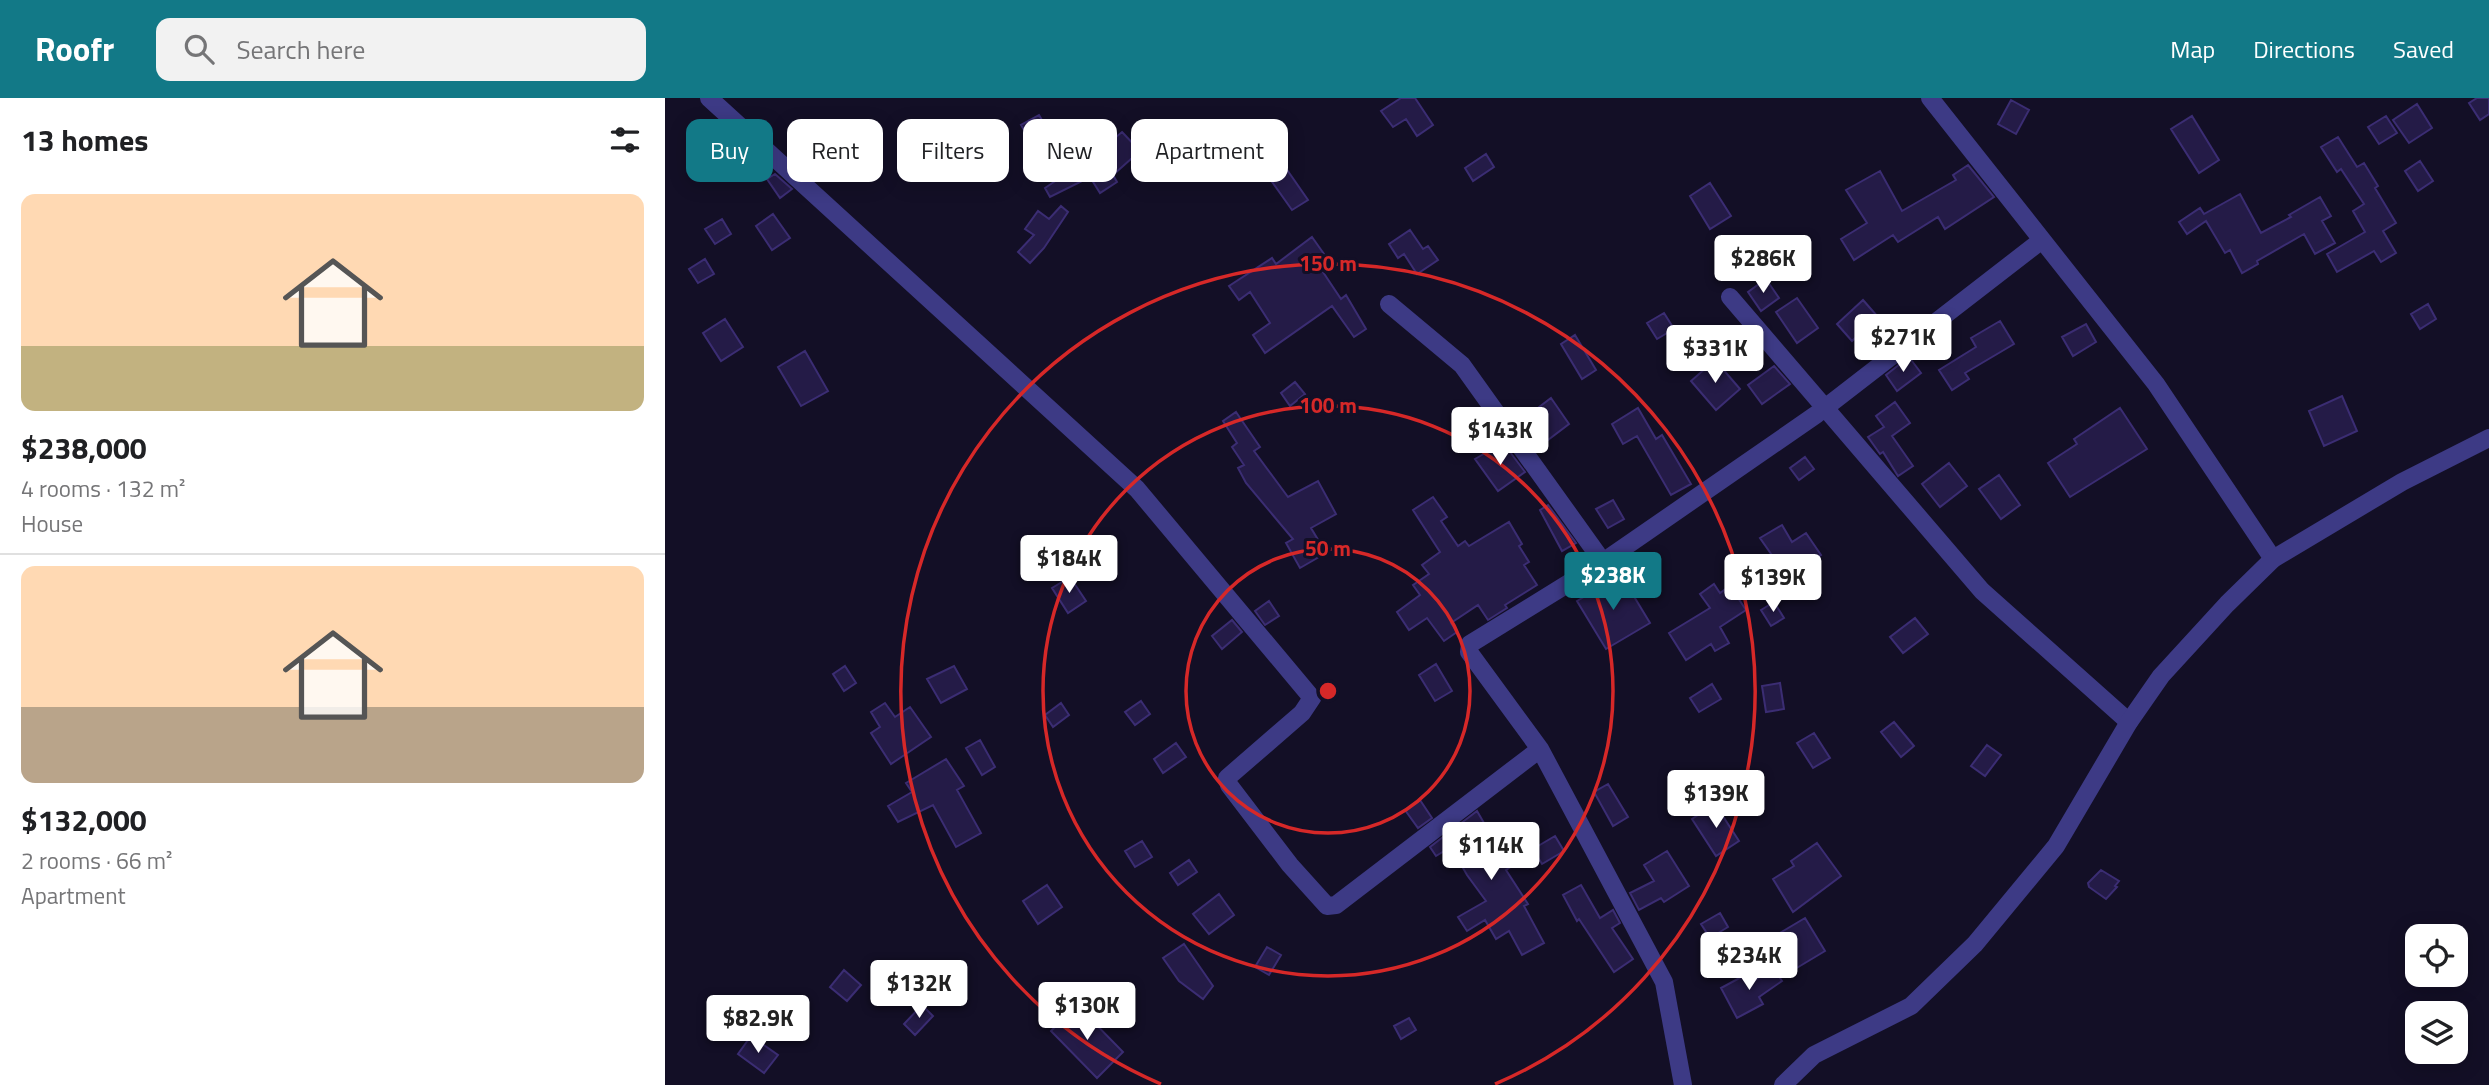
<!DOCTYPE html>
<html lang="en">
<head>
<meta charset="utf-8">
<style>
	:root { --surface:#fff; --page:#f2f2f2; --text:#202124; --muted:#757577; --line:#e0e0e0; --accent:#127987 }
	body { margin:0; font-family:"Titillium Web",sans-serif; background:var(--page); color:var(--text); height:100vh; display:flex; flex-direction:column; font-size:26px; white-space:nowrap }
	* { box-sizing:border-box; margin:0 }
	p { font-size:23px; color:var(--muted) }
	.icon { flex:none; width:38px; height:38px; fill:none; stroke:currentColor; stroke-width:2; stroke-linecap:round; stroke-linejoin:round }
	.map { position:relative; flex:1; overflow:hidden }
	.side { display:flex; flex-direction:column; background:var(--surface); width:665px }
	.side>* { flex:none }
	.guide { position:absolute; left:21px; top:21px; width:665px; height:63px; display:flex; gap:14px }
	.tools { position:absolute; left:1740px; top:826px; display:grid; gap:14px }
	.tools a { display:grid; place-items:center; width:63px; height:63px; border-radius:14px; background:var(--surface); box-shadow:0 4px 18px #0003; font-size:35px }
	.price { position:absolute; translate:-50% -60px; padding:0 16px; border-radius:7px; background:#fff; color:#222; font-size:23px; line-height:46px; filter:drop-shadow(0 2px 4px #0008) }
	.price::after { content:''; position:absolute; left:50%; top:42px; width:21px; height:16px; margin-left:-10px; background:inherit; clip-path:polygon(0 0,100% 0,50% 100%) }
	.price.current { background:var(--accent); color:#fff }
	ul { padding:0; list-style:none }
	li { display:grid; align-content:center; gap:14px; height:371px; padding:0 21px }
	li+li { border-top:2px solid var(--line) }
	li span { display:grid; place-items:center; height:217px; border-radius:14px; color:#555 }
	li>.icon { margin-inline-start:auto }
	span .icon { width:126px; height:126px; fill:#fffc; stroke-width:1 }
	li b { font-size:30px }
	h2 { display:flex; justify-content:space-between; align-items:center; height:84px; padding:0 21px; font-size:30px }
	.tag { padding:0 24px; border-radius:14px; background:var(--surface); box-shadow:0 4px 18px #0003; font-size:24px; line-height:63px }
	.tag.current { background:var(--accent); color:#fff }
	header { display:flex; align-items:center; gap:42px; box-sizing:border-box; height:98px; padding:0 35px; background:var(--accent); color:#fff }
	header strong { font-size:33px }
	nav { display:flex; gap:38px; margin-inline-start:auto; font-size:24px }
	.search { width:490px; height:63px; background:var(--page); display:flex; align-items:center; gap:18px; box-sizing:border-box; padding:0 24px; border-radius:14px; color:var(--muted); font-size:26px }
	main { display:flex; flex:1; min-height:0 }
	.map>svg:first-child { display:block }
	.building { fill:#241b47; stroke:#3b2d73; stroke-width:2 }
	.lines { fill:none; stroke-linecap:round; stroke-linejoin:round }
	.minor { stroke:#3d3a85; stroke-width:18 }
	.tertiary { stroke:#3d3a85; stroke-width:18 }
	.ring { fill:none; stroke:#d62828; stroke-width:3.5 }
	.centre { fill:#d62828; stroke:#130f26; stroke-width:3.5 }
	.ring-label { font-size:21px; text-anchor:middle; font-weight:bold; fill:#d62828; stroke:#130f26; stroke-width:6; stroke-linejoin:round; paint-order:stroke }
</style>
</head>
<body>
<header>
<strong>Roofr</strong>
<div class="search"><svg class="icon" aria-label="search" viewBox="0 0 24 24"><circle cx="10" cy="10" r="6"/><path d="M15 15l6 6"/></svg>Search here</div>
<nav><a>Map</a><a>Directions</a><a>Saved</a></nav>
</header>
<main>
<section class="side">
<h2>13 homes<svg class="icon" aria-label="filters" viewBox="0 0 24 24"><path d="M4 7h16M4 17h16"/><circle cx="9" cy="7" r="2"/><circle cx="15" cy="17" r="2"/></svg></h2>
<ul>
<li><span style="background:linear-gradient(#ffd9b3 70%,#c2b280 0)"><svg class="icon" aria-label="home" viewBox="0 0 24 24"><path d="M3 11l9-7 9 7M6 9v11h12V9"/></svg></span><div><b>$238,000</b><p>4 rooms · 132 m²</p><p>House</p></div></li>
<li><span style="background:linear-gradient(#ffd9b3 65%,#b9a48a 0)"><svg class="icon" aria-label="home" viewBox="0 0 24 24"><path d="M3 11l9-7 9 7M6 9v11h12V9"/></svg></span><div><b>$132,000</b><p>2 rooms · 66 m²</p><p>Apartment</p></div></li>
</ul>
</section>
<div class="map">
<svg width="1824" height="987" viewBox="0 0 1824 987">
	<rect width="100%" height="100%" fill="#130f26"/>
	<path class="building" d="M736,0H750L768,27L752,38L741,21L728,29L716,13Z
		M1812,0H1824V16L1815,22L1804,5Z
		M1346,2L1364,12L1351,36L1333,26Z
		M1752,6L1767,30L1744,45L1728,22Z
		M374,17L387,39L369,49L356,27Z
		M1527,18L1554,62L1534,75L1506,31Z
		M1721,18L1732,35L1714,46L1703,29Z
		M457,34L475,53L448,77L452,84L435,95L425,79L385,99L380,90L432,55Z
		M1673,39L1692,69L1699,65L1713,88L1710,90L1731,125L1718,133L1731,155L1716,164L1709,153L1672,174L1662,156L1700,134L1688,113L1699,106L1676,71L1672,74L1656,49Z
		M293,40L307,59L281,77L268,58Z
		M609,53L643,102L627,112L593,64Z
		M821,56L829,69L808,83L800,70Z
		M1755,63L1768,83L1753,93L1740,73Z
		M1303,67L1329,99L1280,131L1273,119L1233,144L1228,137L1189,162L1176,141L1202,125L1181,92L1215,73L1237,113L1291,82L1288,77Z
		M110,76L127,91L115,100L102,81Z
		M1045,85L1066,118L1045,131L1025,98Z
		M1575,96L1596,135L1626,119L1624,117L1655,99L1666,118L1657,123L1670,145L1650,156L1639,136L1592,163L1593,166L1577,175L1565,152L1560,155L1541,123L1522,136L1514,124L1535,110L1539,116Z
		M396,108L403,114L379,150L365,165L353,154L369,137L360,131L373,113L384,121Z
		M108,116L125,140L107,152L91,128Z
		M57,121L66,136L50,146L40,131Z
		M745,132L758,151L763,148L773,162L752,176L739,156L733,160L724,146Z
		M647,139L659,156L650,162L676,201L681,197L701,231L689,239L667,208L600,255L588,237L605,225L585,194L574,202L564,188L607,160L611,166Z
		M40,161L49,176L33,185L24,171Z
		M1101,181L1114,200L1096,213L1083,194Z
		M1132,200L1153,230L1132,245L1111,214Z
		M1198,202L1213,219L1187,243L1172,226Z
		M1763,206L1771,221L1755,231L1746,216Z
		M999,215L1009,231L992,241L982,225Z
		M60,221L78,249L56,263L38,235Z
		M1335,223L1349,246L1300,275L1304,281L1287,292L1274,272L1311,249L1306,240Z
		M1421,226L1431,244L1408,258L1397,239Z
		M910,237L931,272L917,281L896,246Z
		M140,253L163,293L136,308L113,269Z
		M1244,259L1256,275L1232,293L1221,277Z
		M1050,262L1075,291L1051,312L1026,283Z
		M1109,268L1125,286L1097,306L1083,287Z
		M630,284L640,296L625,308L616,295Z
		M1677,298L1692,333L1659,348L1644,313Z
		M886,300L904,326L871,351L861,337L878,326L869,313Z
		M1230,304L1245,325L1227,338L1248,368L1233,378L1218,354L1215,356L1203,339L1219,329L1211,318Z
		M973,310L991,341L997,337L1026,386L1006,397L972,338L958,346L947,326Z
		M1455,310L1482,351L1405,399L1383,365L1412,346L1409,341Z
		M571,314L595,349L589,353L623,399L653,383L671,416L646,430L661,455L635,470L621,445L628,441L581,385L573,370L579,367L567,349L572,345L558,323Z
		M829,350L833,356L842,350L860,374L833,393L810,361Z
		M1140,359L1149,371L1134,382L1125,370Z
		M1284,365L1302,388L1275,409L1257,386Z
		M1334,377L1355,407L1336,421L1314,391Z
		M768,399L782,419L776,423L793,448L800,443L804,448L844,424L857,446L854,448L864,464L859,467L872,487L840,507L842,510L823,522L813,507L786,525L792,534L779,543L762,520L744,532L732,514L755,497L748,487L764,476L757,467L775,454L748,412Z
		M948,402L959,421L943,430L931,411Z
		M883,407L911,445L897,453L875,412Z
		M1117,427L1127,444L1141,435L1156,457L1149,462L1146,483L1133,480L1127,471L1120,476L1095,440Z
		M956,477L985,525L941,551L912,503Z
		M405,479L421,503L403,515L387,490Z
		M1049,486L1055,495L1065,488L1081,512L1055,529L1064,545L1050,553L1046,546L1021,562L1004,535L1045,510L1035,496Z
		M604,503L614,518L600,527L590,513Z
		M1109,504L1119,520L1106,528L1096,512Z
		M1250,520L1263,536L1238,555L1225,539Z
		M567,522L577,534L557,551L547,538Z
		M771,566L787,593L770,603L754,577Z
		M180,568L191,585L179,593L168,576Z
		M289,568L302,591L276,605L262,581Z
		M1115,585L1119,611L1101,614L1097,588Z
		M1047,586L1056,601L1034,614L1025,600Z
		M476,603L485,616L470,627L460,614Z
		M220,605L230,619L245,609L266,639L226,666L206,635L215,629L206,614Z
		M396,605L404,617L388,629L380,617Z
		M1229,624L1249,648L1236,659L1216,634Z
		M1149,635L1165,660L1148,670L1132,645Z
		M315,642L330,669L317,677L301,650Z
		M511,645L521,659L498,675L489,661Z
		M1322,647L1336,657L1320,678L1306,668Z
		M281,661L299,688L292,692L316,735L291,749L268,707L233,724L223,708L247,694L241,685Z
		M943,686L963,719L948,728L929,694Z
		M755,702L767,720L753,730L740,712Z
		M1050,706L1074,743L1051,758L1027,721Z
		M812,713L826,737L835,731L855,763L841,772L863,806L859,808L879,845L857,857L844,833L831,841L820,822L802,833L793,819L821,803L802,777L786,749L771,758L765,749Z
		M890,738L899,753L877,766L868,751Z
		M477,743L487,759L470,769L460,753Z
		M1152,745L1176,778L1128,814L1108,781L1129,768L1126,763Z
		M1002,753L1024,788L999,804L996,800L974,812L965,795L989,783L979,767Z
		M524,762L532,774L513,787L505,775Z
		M1436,772L1454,783L1450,788L1452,789L1441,801L1424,789L1423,785Z
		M382,787L397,809L373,826L358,803Z
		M916,787L935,820L948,812L955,825L947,830L968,861L949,874L914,821L912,823L898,797Z
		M554,796L569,817L544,836L528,816Z
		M1055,815L1063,829L1045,840L1036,826Z
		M1140,820L1160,853L1125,874L1105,841Z
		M519,846L548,888L538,901L514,883L498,860Z
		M602,849L616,857L604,877L590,869Z
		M1108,870L1117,883L1094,899L1098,906L1072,920L1056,890L1082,876L1086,885Z
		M179,872L196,887L182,903L165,889Z
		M257,907L268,918L250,937L239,926Z
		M412,907L458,954L432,980L386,933Z
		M744,920L751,932L736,941L729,928Z
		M86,938L113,957L99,975L73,956Z"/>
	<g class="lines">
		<path class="minor" d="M44,0L472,391L647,600L637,615L562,680L564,687L625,767L662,808L671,807L875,651
			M1265,0L1491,286L1608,461
			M1065,199L1317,493L1464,624
			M724,206L797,267L938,464
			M1018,987L999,884L875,651L804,554L805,546L938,464L1152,316L1377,142"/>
		<path class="tertiary" d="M1118,987L1149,957L1246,908L1310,846L1391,748L1464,624L1496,578L1562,506L1608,461L1737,384L1824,340"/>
	</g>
	<g class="ring">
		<circle cx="663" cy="593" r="142"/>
		<circle cx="663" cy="593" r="285"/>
		<path d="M496 986A427 427 0 1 1 830 986"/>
	</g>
	<circle cx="663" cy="593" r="10" class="centre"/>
	<g class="ring-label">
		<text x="663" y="173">150 m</text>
		<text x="663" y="315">100 m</text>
		<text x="663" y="458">50 m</text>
	</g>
</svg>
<div class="tools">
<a><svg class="icon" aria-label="locate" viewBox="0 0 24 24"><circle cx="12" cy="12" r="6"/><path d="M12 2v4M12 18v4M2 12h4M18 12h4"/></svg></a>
<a><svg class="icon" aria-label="layers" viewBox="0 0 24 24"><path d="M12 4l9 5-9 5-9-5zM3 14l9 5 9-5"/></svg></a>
</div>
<b class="price" style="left:1098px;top:197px">$286K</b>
<b class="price" style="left:1238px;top:276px">$271K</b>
<b class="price" style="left:1050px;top:287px">$331K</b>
<b class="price" style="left:835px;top:369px">$143K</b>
<b class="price" style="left:404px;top:497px">$184K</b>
<b class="price current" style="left:948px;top:514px">$238K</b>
<b class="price" style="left:1108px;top:516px">$139K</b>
<b class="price" style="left:1051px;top:732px">$139K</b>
<b class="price" style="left:826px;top:784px">$114K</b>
<b class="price" style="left:1084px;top:894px">$234K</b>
<b class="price" style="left:254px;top:922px">$132K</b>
<b class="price" style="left:422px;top:944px">$130K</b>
<b class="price" style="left:93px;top:957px">$82.9K</b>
<div class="guide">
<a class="tag current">Buy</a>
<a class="tag">Rent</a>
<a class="tag">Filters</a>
<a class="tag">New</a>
<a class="tag">Apartment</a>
</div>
</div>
</main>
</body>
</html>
